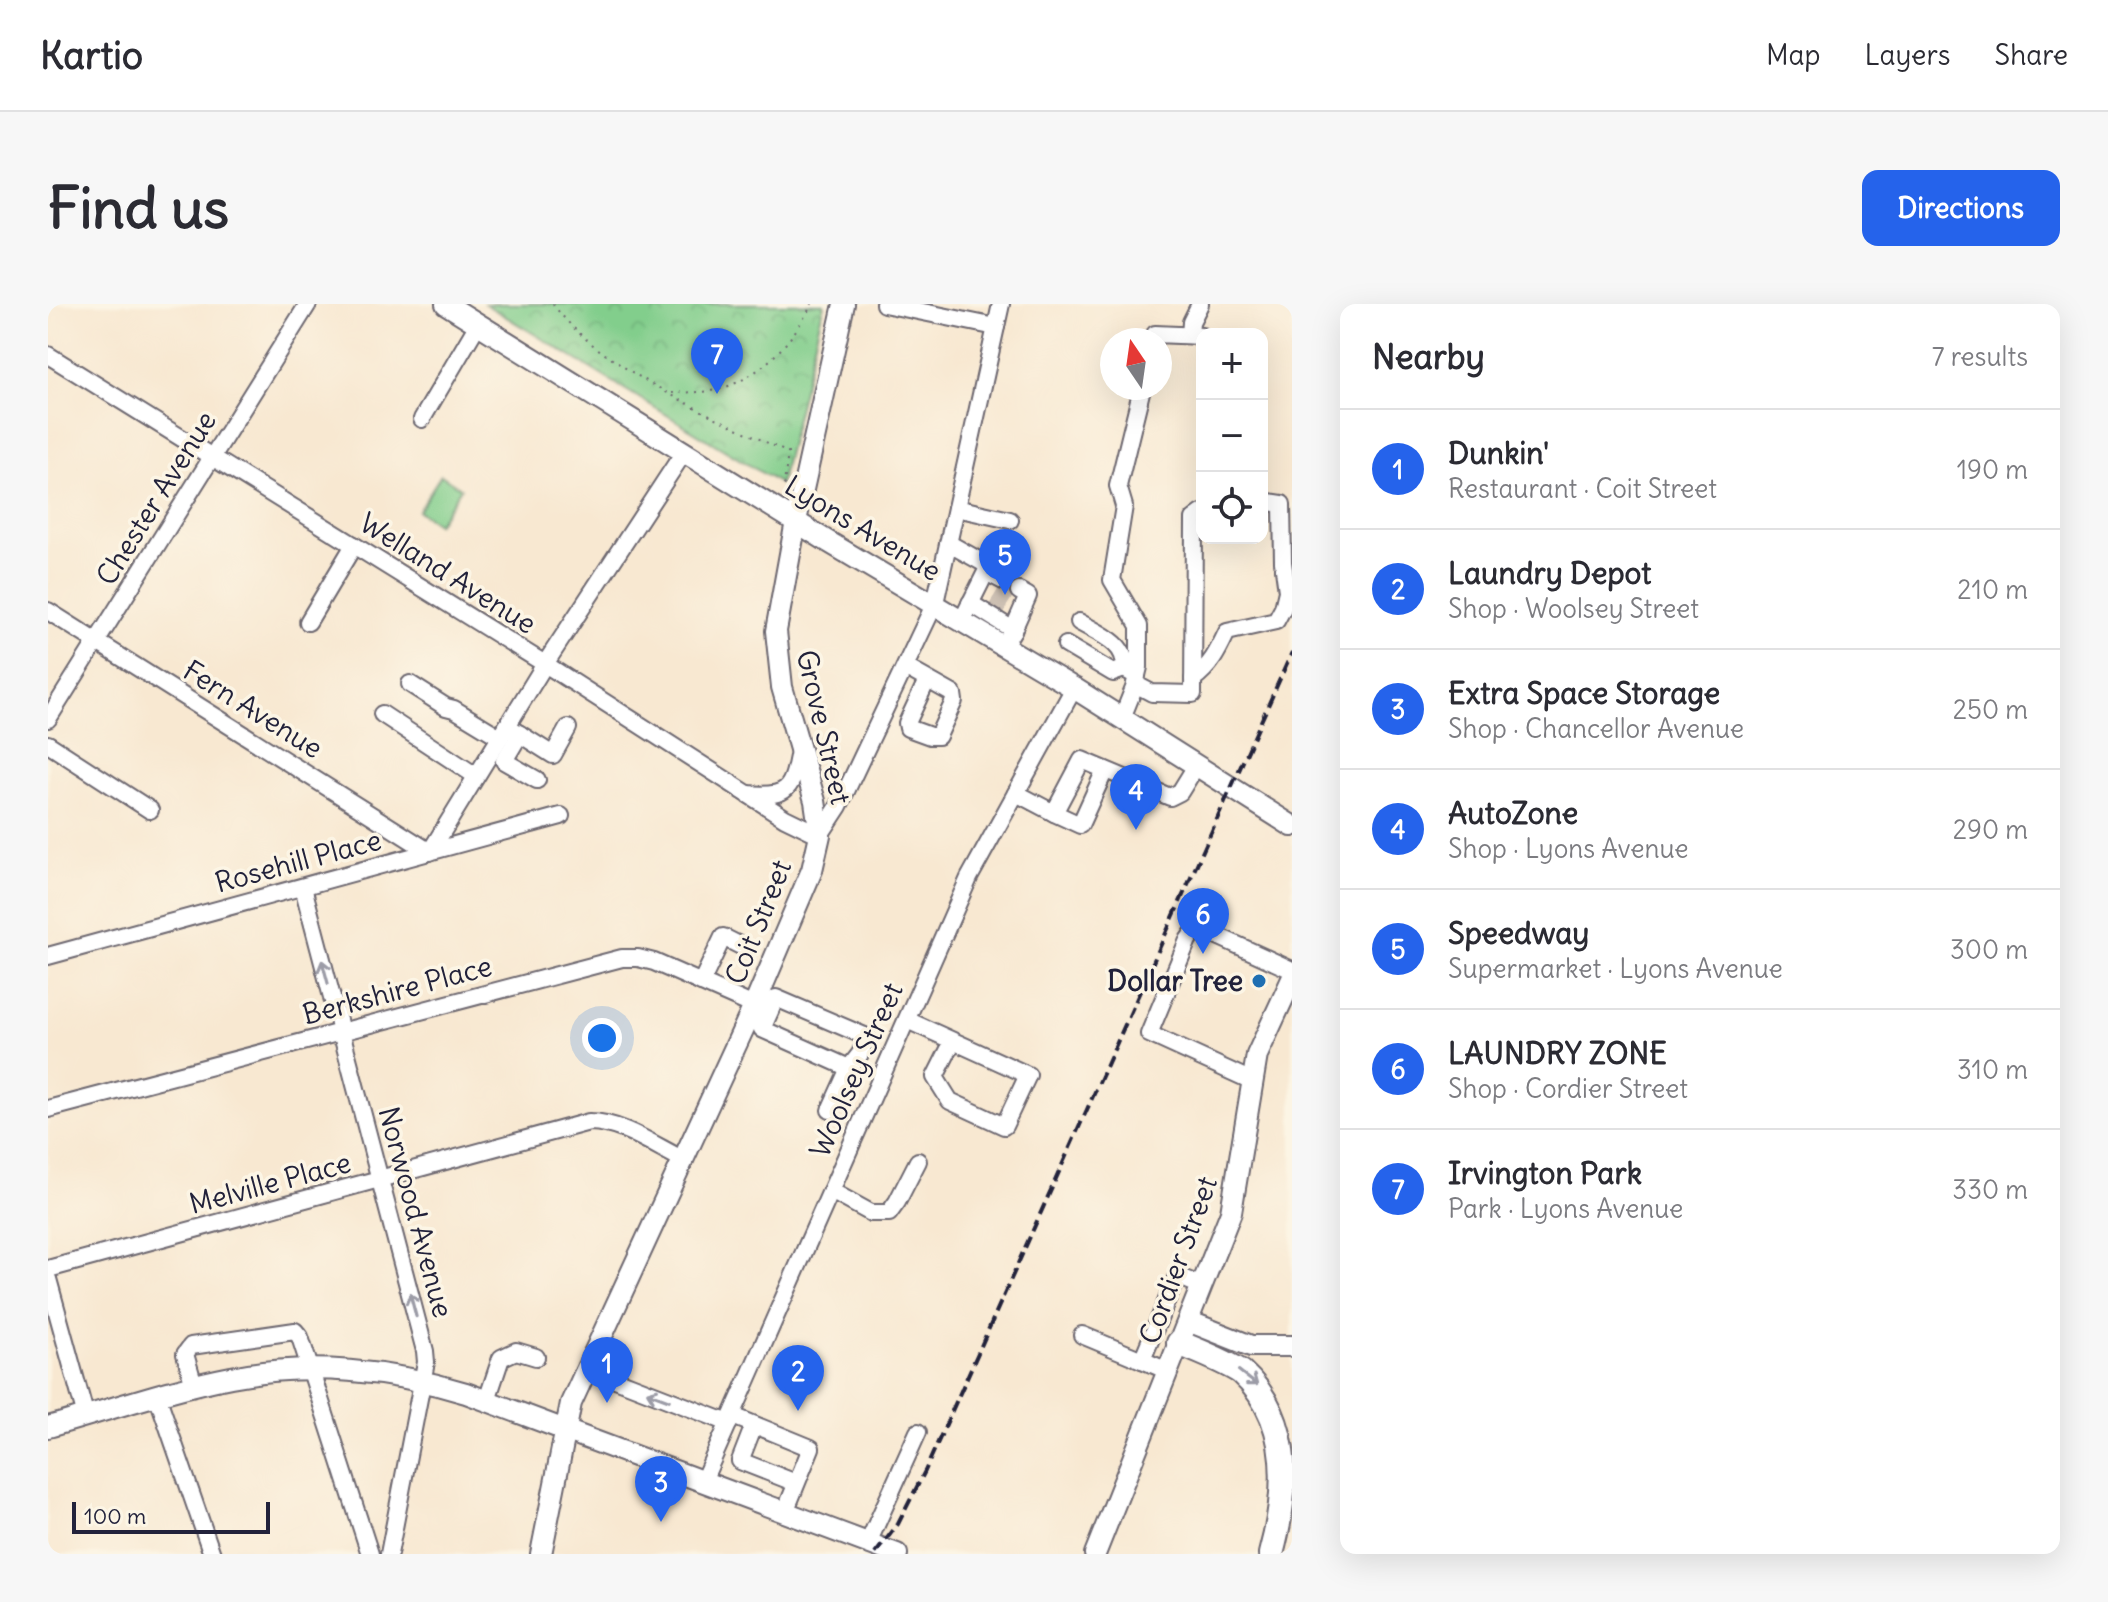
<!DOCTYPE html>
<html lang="en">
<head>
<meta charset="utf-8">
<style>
  body { margin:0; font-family:Delius,sans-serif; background:#f7f7f7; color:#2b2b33 }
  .controls { position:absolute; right:24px; top:24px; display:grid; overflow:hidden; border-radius:16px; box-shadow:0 8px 32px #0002 }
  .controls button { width:72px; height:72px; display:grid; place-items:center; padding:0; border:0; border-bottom:2px solid #e1e1e2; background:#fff; color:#2b2b33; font:40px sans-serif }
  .compass { position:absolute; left:1052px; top:24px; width:72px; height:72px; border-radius:50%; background:#fff; box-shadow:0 8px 32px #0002; rotate:347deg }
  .scale { position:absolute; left:24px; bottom:20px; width:198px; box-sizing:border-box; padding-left:8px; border:4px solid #22223b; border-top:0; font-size:22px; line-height:28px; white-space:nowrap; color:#22223b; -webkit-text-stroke:6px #fcf5e5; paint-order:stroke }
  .you { position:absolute; left:554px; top:734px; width:28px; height:28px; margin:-20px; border:6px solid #fff; border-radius:50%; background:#1a73e8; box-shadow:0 0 0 12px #1a73e833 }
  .badge { display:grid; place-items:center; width:52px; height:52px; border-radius:50%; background:#2563eb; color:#fff; font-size:26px; font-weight:700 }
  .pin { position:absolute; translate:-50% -66px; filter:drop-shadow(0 2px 4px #0008) }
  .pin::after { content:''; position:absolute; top:42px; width:28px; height:24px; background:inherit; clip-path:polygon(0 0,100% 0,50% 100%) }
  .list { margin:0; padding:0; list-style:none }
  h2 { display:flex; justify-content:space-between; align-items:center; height:104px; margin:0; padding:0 32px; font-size:34px }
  h2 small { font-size:26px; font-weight:400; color:#7c7c81 }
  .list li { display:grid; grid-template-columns:52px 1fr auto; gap:24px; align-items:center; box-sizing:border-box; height:120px; padding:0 32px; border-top:2px solid #e1e1e2 }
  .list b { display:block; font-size:30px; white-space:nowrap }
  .list p { margin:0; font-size:26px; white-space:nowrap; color:#7c7c81 }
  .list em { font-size:26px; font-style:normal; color:#7c7c81 }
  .icon { flex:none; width:44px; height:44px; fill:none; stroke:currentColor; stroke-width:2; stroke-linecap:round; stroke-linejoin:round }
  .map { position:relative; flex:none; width:1244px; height:1250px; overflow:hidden; border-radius:16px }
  header { display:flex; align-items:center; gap:48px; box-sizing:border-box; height:112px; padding:0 40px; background:#fff; border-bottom:2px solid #e1e1e2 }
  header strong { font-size:38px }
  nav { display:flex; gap:44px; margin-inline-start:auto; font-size:28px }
  .intro { display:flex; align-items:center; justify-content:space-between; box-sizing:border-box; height:192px; padding:0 48px }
  h1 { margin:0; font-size:56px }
  .button { padding:20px 36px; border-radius:16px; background:#2563eb; color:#fff; font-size:28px; font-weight:700 }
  main { display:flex; gap:48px; padding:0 48px }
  aside { flex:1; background:#fff; border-radius:16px; box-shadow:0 8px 32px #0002 }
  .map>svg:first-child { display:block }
  .grass { fill:#82ce8c; stroke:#527864; stroke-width:2 }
  .park { fill:url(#park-crowns); stroke:#527864; stroke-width:2 }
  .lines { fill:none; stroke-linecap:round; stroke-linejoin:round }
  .minor-tunnel { stroke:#cdc0b3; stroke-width:16; stroke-dasharray:16 8; stroke-linecap:butt }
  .minor-casing { stroke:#6d6770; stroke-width:20 }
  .major-casing { stroke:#6d6770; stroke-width:24 }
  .highway-casing { stroke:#6d6770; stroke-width:28 }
  .path { stroke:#6d6770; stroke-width:2; stroke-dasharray:2 6; stroke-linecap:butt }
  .minor { stroke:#fff; stroke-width:16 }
  .major { stroke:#fff; stroke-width:20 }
  .highway { stroke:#fff; stroke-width:24 }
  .rail { stroke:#22223b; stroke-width:4; stroke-dasharray:12 6; stroke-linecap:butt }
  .oneway { stroke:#9c9ca7 }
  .poi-dot { fill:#1f6fb2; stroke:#fcf5e5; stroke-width:3 }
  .labels { text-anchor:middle; stroke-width:7; stroke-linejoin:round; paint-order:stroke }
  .street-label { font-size:28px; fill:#22223b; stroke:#fcf5e5 }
  .poi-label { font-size:28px; font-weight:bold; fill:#22223b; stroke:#fcf5e5; text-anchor:end }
</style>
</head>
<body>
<header>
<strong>Kartio</strong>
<nav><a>Map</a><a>Layers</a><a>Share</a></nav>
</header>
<div class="intro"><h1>Find us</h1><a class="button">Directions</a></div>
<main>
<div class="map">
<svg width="1244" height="1250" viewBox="0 0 1244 1250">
  <defs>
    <pattern id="park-crowns" width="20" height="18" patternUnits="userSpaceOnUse" patternTransform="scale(2)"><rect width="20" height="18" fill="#82ce8c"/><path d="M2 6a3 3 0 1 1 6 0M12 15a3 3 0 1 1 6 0" fill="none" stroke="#70b17a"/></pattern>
  </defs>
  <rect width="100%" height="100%" fill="#fcf5e5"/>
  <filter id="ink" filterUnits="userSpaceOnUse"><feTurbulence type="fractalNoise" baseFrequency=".0125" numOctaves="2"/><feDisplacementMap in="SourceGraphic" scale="16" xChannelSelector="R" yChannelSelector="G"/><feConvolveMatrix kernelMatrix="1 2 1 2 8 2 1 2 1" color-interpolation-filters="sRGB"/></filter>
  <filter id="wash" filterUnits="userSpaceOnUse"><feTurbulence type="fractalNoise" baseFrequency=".006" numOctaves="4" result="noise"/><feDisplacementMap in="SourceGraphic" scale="32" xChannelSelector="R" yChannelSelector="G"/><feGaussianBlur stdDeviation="1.8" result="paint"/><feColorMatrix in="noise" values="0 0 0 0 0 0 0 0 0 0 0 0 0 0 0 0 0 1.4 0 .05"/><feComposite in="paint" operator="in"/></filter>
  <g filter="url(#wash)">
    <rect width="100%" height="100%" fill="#f8e8d1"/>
    <!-- grass -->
    <polygon class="grass" points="393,171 413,184 389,220 370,207"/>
    <!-- park -->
    <polygon class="park" points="437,0 776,0 732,180"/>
  </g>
  <g filter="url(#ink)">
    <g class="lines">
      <!-- minor-tunnel -->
      <g class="minor-tunnel">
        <polyline points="948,289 964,299"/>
        <polyline points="941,301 957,311"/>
      </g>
      <defs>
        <g id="minor">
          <polyline points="836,0 948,23"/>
          <polyline points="1142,31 1143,18 1152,0"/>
          <polyline points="1106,36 1107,30 1154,32"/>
          <polyline points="0,51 497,360 737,514 772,531 791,502 887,299 953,0"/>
          <polyline points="374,115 430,20"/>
          <polyline points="908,204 962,216"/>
          <polyline points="900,239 941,262 914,316"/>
          <polyline points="938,268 955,277"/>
          <polyline points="922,299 965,326 956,341"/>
          <polyline points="0,307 382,548 497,360 636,148"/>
          <polyline points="260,318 306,241"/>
          <path d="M1031,318C1050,329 1081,340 1076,365L1089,372"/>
          <polyline points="965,326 980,292 971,287"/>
          <polyline points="1018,341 1065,369 1076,365"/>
          <polyline points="857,363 905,390 906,397 890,432 882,432 860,424 859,419 879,376"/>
          <path d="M1145,375C1163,362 1170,347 1179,328L1228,317L1235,304L1239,287L1235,258L1234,200L1214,197"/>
          <polyline points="362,380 398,403 406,405 452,433"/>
          <polyline points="1087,380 1104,389 1145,390 1146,215 1154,209"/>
          <polyline points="334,410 428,472"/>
          <polyline points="1074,414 1086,384 1091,363 1091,322 1064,276 1076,202 1070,182 1094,84"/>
          <polyline points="0,415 260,0"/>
          <polyline points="459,422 505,451 520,424"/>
          <polyline points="472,430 456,457 489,476"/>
          <polyline points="0,440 102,506"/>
          <polyline points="968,489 1006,509 1034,456 1122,493 1132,488 1148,462"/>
          <path d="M700,490C742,494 744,484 751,447"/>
          <polyline points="1006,509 1032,521 1057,466"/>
          <polyline points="255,583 377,1047 378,1058 341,1250"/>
          <polyline points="0,652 513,512"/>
          <polyline points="653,679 675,633 697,644"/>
          <polygon points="728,694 819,733 812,750 801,764 714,725"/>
          <polyline points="859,716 980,771 956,822 902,797 887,773 905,737"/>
          <polyline points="1204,777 1101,730 1140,636 1147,626 1152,624 1244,666"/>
          <polyline points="0,805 574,654 590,654 606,658 706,702"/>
          <polyline points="782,806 801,764"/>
          <polyline points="783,887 823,909 841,909 849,898 870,857"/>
          <path d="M0,965L541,818C574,818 607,842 636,856"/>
          <polyline points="0,975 38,1113"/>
          <polyline points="1034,1031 1094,1056"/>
          <polyline points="539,1064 681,1119"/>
          <polyline points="1120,1067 1094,1056 1129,972 1154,982"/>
          <polyline points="146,1081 137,1050 143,1042 247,1027 252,1033 322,1250"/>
          <polyline points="109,1091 164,1250"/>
          <polyline points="439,1096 453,1054 468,1047 488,1053"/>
          <polyline points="685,1112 763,1144 737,1208"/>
          <polyline points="706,1121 692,1157 748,1179"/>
          <polyline points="655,1177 921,574 1026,384"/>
          <polyline points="820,1239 870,1128"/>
        </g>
        <g id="major">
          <polyline points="398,0 779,237 1026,384 1244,522"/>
          <polyline points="1140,1017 1203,1042 1244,1042"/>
          <path d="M0,1123C61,1106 121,1085 183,1073C261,1058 343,1066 418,1089L849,1250"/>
          <polyline points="493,1250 523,1099 706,702 764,566 772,531 767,497 734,383 728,327 748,217 796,0"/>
          <polyline points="1047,1250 1183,908 1209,751 1244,675"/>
        </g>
        <path id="highway" d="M1131,1039C1152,1048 1174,1056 1193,1068C1244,1114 1241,1184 1223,1250"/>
      </defs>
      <!-- minor casing -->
      <use href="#minor" class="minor-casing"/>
      <!-- major casing -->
      <use href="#major" class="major-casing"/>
      <!-- highway casing -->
      <use href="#highway" class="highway-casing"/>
      <!-- path -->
      <g class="path">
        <path d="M505,0C551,65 669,113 740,149L736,180L738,182"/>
        <path d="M624,89C638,88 654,89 668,86C712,75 744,38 764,0"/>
      </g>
      <!-- minor -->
      <use href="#minor" class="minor"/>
      <!-- major -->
      <use href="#major" class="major"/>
      <!-- highway -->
      <use href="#highway" class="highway"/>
      <!-- rail -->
      <polyline class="rail" points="827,1250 850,1220 877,1167 1244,348"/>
    </g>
    <!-- one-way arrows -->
    <defs><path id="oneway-shaft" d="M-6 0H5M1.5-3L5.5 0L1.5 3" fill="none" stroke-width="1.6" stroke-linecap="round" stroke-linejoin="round" transform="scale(2)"/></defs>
    <g class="oneway">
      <use href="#oneway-shaft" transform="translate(277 668) rotate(-105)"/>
      <use href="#oneway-shaft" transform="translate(365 1001) rotate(-105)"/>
      <use href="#oneway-shaft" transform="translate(1200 1074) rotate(38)"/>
      <use href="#oneway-shaft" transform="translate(610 1092) rotate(-159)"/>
    </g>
  </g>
  <!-- markers -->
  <circle class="poi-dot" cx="1211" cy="677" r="8"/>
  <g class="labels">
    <!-- street labels -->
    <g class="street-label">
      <text transform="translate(108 194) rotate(-58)" y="10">Chester Avenue</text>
      <text transform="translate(815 224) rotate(31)" y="10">Lyons Avenue</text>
      <text transform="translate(400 269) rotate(32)" y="10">Welland Avenue</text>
      <text transform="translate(205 405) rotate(32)" y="10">Fern Avenue</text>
      <text transform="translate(776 423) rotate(77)" y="10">Grove Street</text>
      <text transform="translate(250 557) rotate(-15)" y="10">Rosehill Place</text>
      <text transform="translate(710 618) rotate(-68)" y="10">Coit Street</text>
      <text transform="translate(349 686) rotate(-15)" y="10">Berkshire Place</text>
      <text transform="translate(808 766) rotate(-66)" y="10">Woolsey Street</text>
      <text transform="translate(222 879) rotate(-15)" y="10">Melville Place</text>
      <text transform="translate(368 908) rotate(75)" y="10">Norwood Avenue</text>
      <text transform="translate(1130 956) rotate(-70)" y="10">Cordier Street</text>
    </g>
    <!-- poi labels -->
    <g class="poi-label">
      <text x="1195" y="687">Dollar Tree</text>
    </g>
  </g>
</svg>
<div class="controls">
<button>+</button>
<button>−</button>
<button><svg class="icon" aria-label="locate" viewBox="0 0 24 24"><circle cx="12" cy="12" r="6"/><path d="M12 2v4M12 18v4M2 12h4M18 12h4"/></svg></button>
</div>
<svg class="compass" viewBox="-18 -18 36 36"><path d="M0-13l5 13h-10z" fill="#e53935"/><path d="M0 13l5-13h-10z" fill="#7c7c81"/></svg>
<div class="scale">100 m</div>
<div class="you"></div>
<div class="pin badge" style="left:559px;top:1099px">1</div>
<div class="pin badge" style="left:750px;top:1107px">2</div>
<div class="pin badge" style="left:613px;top:1218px">3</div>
<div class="pin badge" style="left:1088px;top:526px">4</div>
<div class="pin badge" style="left:957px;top:291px">5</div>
<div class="pin badge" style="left:1155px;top:650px">6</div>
<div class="pin badge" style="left:669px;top:90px">7</div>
</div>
<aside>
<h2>Nearby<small>7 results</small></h2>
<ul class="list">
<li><span class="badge">1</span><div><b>Dunkin'</b><p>Restaurant · Coit Street</p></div><em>190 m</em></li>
<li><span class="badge">2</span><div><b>Laundry Depot</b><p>Shop · Woolsey Street</p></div><em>210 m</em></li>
<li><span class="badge">3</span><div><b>Extra Space Storage</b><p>Shop · Chancellor Avenue</p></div><em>250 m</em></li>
<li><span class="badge">4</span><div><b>AutoZone</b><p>Shop · Lyons Avenue</p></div><em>290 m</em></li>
<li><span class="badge">5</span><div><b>Speedway</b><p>Supermarket · Lyons Avenue</p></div><em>300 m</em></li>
<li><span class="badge">6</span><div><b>LAUNDRY ZONE</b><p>Shop · Cordier Street</p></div><em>310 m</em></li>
<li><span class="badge">7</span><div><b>Irvington Park</b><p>Park · Lyons Avenue</p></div><em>330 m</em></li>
</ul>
</aside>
</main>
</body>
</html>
